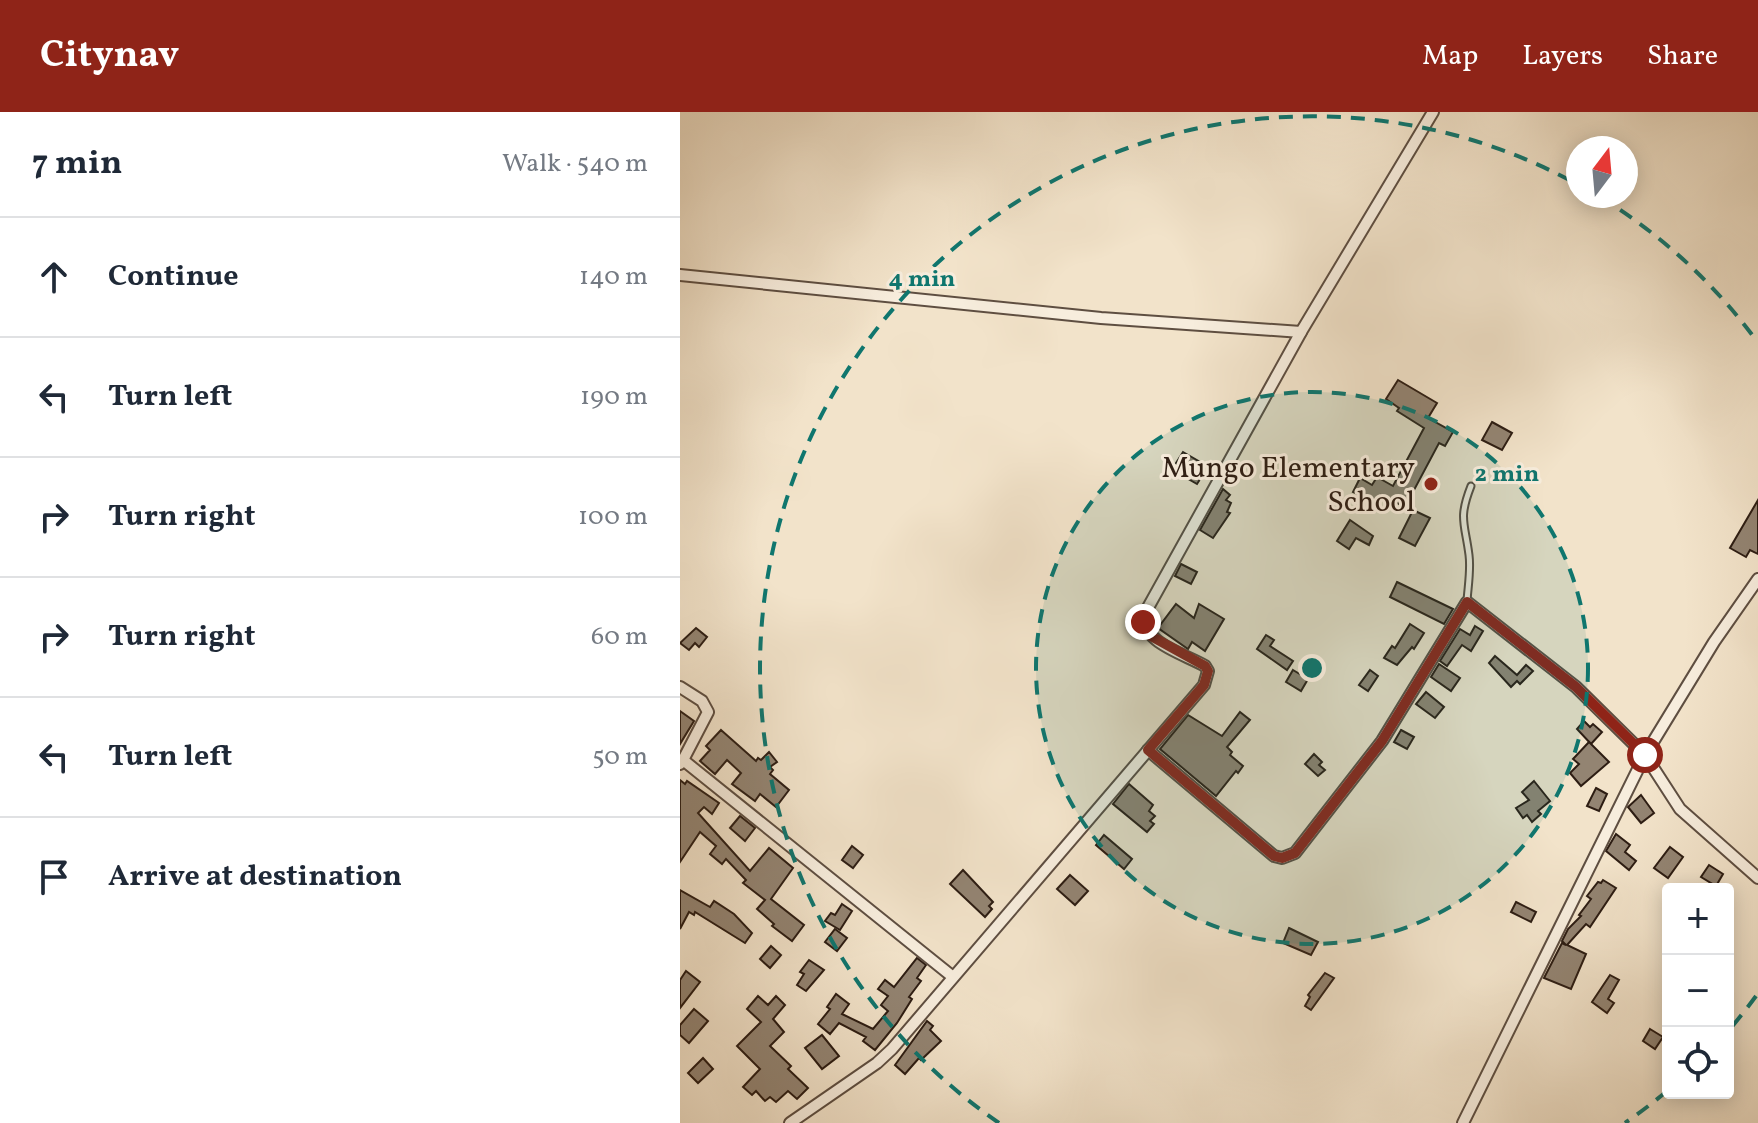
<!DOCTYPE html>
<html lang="en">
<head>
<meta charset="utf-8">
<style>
  body { margin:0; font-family:Vollkorn,serif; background:#f2f2f3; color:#1f2937 }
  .controls { position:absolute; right:24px; bottom:24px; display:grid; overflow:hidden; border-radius:8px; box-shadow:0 4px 20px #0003 }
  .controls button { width:72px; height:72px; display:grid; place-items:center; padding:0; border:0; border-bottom:2px solid #e0e1e3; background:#fff; color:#1f2937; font:40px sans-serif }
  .compass { position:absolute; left:886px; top:24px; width:72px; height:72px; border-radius:50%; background:#fff; box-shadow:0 4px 20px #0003; rotate:16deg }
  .stop { position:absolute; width:24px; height:24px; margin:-18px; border:6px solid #8f2418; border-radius:50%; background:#fff }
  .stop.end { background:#8f2418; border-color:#fff; box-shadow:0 2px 8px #0008 }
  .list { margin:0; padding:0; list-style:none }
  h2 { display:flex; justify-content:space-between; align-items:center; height:104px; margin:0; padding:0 32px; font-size:34px }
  h2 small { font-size:26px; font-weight:400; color:#747a83 }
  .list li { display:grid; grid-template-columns:52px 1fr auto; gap:24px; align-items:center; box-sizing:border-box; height:120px; padding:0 32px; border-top:2px solid #e0e1e3 }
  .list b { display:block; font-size:30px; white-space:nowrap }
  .list em { font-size:26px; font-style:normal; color:#747a83 }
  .icon { flex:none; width:44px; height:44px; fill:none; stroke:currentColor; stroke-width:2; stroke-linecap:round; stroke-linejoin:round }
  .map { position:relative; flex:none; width:1078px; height:1011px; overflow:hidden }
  header { display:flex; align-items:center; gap:48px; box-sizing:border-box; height:112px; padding:0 40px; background:#8f2418; color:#fff }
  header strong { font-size:38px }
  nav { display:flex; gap:44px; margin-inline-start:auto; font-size:28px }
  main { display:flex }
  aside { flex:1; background:#fff }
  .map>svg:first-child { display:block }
  .building { fill:#938472; stroke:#2d1d13; stroke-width:2 }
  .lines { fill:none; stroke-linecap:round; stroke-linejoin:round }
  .service-casing { stroke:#5e4e41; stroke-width:9 }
  .minor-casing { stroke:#5e4e41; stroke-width:14 }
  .service { stroke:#f7eddd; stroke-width:5 }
  .minor { stroke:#f7eddd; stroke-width:10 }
  .route { stroke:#8f2418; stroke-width:10 }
  .ring { fill:none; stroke:#0f766e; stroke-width:4; stroke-dasharray:14 10 }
  .poi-dot { fill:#8f2418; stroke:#f7eddd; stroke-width:3 }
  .labels { text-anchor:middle; stroke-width:6; stroke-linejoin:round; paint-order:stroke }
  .poi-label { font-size:30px; fill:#2d1d13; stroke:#f7eddd; text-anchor:end }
  .centre { fill:#0f766e; stroke:#f7eddd; stroke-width:4 }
  .ring-label { font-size:24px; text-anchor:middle; font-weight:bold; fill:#0f766e; stroke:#f7eddd; stroke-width:6; stroke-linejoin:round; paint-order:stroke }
</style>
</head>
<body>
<header>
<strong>Citynav</strong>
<nav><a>Map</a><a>Layers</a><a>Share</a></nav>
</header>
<main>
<aside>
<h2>7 min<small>Walk · 540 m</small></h2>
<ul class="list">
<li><svg class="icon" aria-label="ahead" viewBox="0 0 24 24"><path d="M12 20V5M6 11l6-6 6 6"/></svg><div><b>Continue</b></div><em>140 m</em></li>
<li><svg class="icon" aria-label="left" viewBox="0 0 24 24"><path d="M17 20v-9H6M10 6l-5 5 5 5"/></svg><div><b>Turn left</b></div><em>190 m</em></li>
<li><svg class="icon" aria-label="right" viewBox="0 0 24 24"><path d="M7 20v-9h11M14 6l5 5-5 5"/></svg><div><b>Turn right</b></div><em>100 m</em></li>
<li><svg class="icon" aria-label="right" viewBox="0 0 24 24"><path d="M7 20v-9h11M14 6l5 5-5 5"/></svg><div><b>Turn right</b></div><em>60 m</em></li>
<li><svg class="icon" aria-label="left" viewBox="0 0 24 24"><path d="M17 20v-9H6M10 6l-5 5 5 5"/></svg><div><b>Turn left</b></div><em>50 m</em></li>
<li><svg class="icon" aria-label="arrive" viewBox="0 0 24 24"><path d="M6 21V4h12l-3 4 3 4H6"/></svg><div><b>Arrive at destination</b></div></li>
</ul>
</aside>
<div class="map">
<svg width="1078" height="1011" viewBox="0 0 1078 1011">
  <rect width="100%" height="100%" fill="#f2e3ca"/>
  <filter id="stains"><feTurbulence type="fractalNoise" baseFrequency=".0025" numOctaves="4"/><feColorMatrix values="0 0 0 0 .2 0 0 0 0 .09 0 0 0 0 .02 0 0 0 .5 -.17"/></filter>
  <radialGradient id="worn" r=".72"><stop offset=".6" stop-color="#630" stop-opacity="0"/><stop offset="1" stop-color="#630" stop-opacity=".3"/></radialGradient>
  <!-- building -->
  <g class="building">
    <polygon points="718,268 757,291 748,306 773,320 765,334 759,331 725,395 701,383 697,390 683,382 682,384 673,380 680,366 692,373 697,365 713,374 744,316 717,299 719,296 706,287"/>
    <polygon points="812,310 832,321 822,338 802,328"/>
    <polygon points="503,340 522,351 516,360 522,364 517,372 505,365 507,361 496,351"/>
    <polygon points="543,377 550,383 546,388 551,391 547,400 550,401 533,426 520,418"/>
    <polygon points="1078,388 1078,442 1070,438 1066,445 1050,436"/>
    <polygon points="733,398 750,406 735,434 719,426"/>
    <polygon points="670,408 693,424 689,433 676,426 669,437 657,429"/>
    <polygon points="501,452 517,460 511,472 495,464"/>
    <polygon points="717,470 773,497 764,512 710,485"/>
    <polygon points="496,492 514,506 519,492 544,507 525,539 512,530 508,537 478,516"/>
    <polygon points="730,512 744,521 734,537 732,535 717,553 704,546 712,534 715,536"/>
    <polygon points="795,514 803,519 791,539 782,533 767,554 760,549 780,517 790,523"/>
    <polygon points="16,516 27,525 19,535 15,531 9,538 0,531"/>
    <polygon points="586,523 594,528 590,534 613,549 607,558 577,537"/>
    <polygon points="815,544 837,563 846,553 853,559 840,572 837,569 831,575 809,551"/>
    <polygon points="759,552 780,566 771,579 751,565"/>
    <polygon points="613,558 628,567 621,579 606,570"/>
    <polygon points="690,558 698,564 688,579 679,573"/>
    <polygon points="746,580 764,595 755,606 736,592"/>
    <polygon points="0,599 14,609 0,632"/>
    <polygon points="560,600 570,608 547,635 552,640 550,643 563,654 558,661 556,659 536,684 480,637 508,603 542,624"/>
    <polygon points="904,609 910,615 913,612 922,620 911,632 897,617"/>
    <polygon points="41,618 76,649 78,646 81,648 89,640 97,650 90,655 93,658 90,662 109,678 96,695 80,682 75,689 52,672 61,661 47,648 35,662 20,649 30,638 26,634"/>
    <polygon points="721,618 734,625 727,637 714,630"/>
    <polygon points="909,630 929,650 901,674 890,661 899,652 893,647"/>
    <polygon points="634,642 642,650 639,653 645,658 638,664 625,652"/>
    <polygon points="0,668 5,672 7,669 39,691 32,702 24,695 18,701 70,759 89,736 113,756 91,787 124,813 112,829 92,814 94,812 77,797 85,788 63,771 66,768 46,747 42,752 30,742 36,734 20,720 0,750"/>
    <polygon points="854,669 870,689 858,699 861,702 852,710 847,703 843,706 836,696 849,688 842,680"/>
    <polygon points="449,672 473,693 469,699 475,704 470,709 474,712 467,720 433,692"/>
    <polygon points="916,676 927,682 919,699 907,694"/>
    <polygon points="961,683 974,701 961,711 948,695"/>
    <polygon points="60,704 75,716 65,729 50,716"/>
    <polygon points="936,722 950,733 945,740 956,749 949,758 926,739"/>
    <polygon points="424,723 452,747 444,757 416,733"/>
    <polygon points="172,734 183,743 173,756 162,748"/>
    <polygon points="990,735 1003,745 988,766 974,756"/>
    <polygon points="1029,753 1043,762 1036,774 1021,765"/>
    <polygon points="283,758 313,790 309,794 312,797 305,805 270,772"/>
    <polygon points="390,763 408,779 395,793 377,777"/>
    <polygon points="923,768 936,776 910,815 906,812 887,833 906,842 891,877 864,866 882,831 886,833 882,829 888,817 901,804 899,803 911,787 907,784 918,770 921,771"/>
    <polygon points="0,778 30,795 34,789 54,802 72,821 65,831 15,800 14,803 9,800 0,817"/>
    <polygon points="836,790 856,800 851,810 831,800"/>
    <polygon points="162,792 172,799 160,818 145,809 151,801 155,803"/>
    <polygon points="609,816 638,830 631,843 603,831"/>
    <polygon points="155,817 167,826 157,839 145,830"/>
    <polygon points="91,834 101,843 90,856 80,847"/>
    <polygon points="237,846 246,853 237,866 241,869 229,885 232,887 217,911 195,938 183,929 186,925 159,911 150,922 138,912 150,897 147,895 156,882 169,892 162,902 193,917 208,899 201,893 208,884 198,877 205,868 214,875"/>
    <polygon points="129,848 144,858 126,879 117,873 124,862 120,860"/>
    <polygon points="6,859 20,870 0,896 0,868"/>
    <polygon points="645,861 654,866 631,898 625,894 630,885 628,883"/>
    <polygon points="930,863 939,868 928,887 934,891 927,901 912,890"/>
    <polygon points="78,884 88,893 96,884 105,893 93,907 104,920 90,934 111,954 108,957 128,976 117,987 108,979 96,990 90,985 85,989 76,979 72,983 63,975 80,957 57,934 81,910 67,897"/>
    <polygon points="14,897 28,909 9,931 0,923 0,913"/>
    <polygon points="247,909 253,914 250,918 261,929 241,948 239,946 225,962 215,953"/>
    <polygon points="970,917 983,925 975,937 963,929"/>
    <polygon points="142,923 159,944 142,957 125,936"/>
    <polygon points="23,946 33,957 18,971 8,961"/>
  </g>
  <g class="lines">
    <defs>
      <path id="service" d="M787,489C788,474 791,458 789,443C785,411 778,407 791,374"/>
      <g id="minor">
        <polyline points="0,163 421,206 621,220"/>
        <polyline points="0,575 22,589 28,600 3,648"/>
        <polyline points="468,638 594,744 602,746 615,741 702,629 787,490 896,575 965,643 1000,697 1078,766"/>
        <polyline points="0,652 3,648 273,865"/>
        <path d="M110,1011L197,951L212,937L524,573L528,559L525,554C505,542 458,530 465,501L621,220L753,0"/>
        <polyline points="783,1011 965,643 1034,530 1078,467"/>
      </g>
    </defs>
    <!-- service casing -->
    <use href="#service" class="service-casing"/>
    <!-- minor casing -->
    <use href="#minor" class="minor-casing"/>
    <!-- service -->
    <use href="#service" class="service"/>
    <!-- minor -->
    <use href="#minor" class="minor"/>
  </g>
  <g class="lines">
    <!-- route -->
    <polyline class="route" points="463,510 469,523 525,554 528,559 524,573 468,638 594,744 602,746 615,741 702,629 787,490 896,575 965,643"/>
  </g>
  <!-- distance rings -->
  <circle cx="632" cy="556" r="276" fill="#0f766e" fill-opacity=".12"/>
  <g class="ring">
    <circle cx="632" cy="556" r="276"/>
    <path d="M1076 884A552 552 0 0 1 1049 918M987 979A552 552 0 0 1 945 1011M319 1011A552 552 0 0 1 895 71M920 85A552 552 0 0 1 1076 228"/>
  </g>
  <!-- markers -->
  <circle class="poi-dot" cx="751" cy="372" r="8"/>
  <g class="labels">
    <!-- poi labels -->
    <g class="poi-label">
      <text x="735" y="365">Mungo Elementary<tspan x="735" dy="34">School</tspan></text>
    </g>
  </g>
  <circle cx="632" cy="556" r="12" class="centre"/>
  <g class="ring-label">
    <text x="242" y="174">4 min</text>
    <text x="827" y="369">2 min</text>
  </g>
  <rect width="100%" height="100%" filter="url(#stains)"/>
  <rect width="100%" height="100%" fill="url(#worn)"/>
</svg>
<div class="controls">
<button>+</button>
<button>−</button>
<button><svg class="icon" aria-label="locate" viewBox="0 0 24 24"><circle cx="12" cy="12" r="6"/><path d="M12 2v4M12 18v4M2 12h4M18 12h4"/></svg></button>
</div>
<svg class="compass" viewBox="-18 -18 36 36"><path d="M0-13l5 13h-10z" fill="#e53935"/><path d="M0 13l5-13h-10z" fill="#747a83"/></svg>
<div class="stop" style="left:965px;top:643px"></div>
<div class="stop end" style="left:463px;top:510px"></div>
</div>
</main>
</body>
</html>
